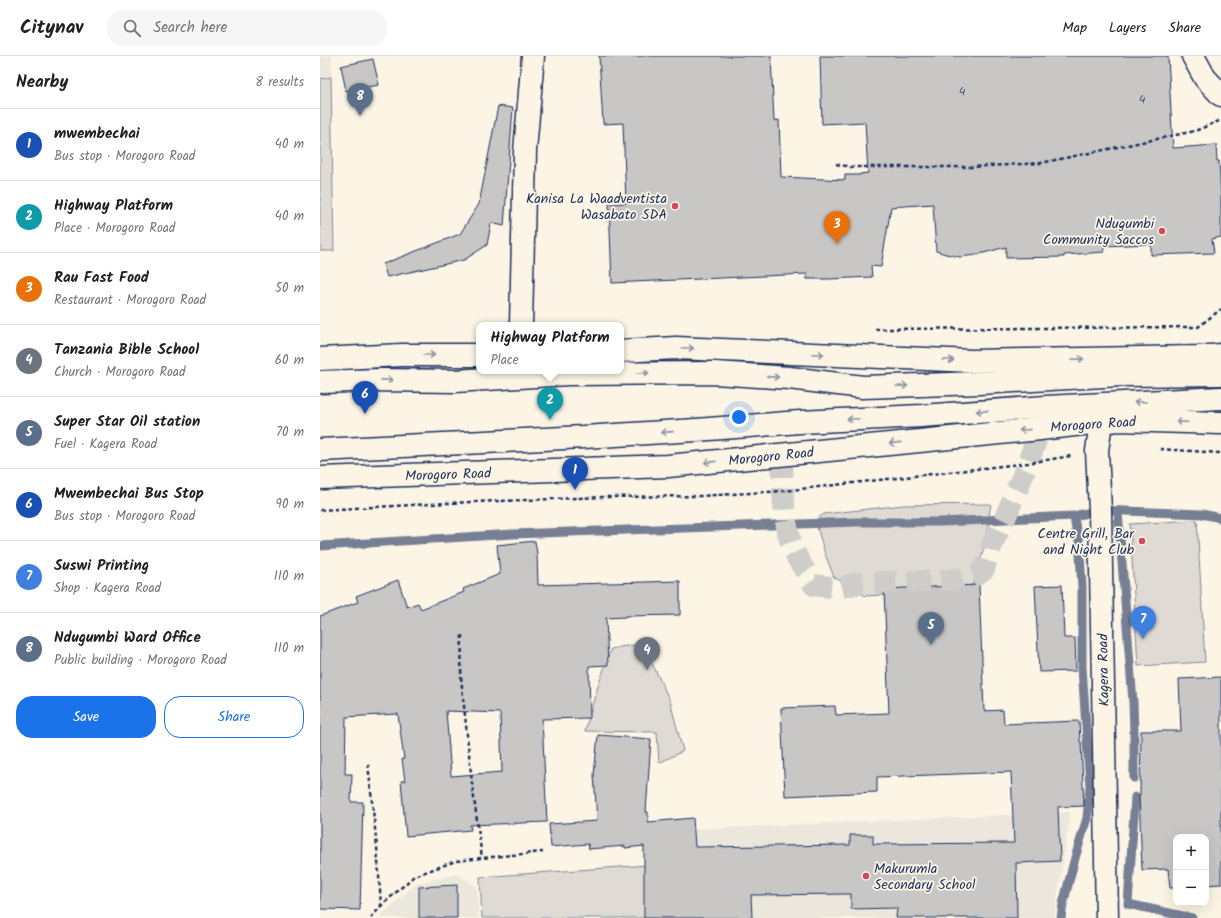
<!DOCTYPE html>
<html lang="en">
<head>
<meta charset="utf-8">
<style>
  body { margin:0; font-family:Kalam,sans-serif; background:#f6f6f6; color:#202124 }
  .controls { position:absolute; right:12px; bottom:12px; display:grid; overflow:hidden; border-radius:8px; box-shadow:0 4px 16px #0002 }
  .controls button { width:36px; height:36px; display:grid; place-items:center; padding:0; border:0; border-bottom:1px solid #e0e0e0; background:#fff; color:#202124; font:20px sans-serif }
  .you { position:absolute; left:419px; top:361px; width:14px; height:14px; margin:-10px; border:3px solid #fff; border-radius:50%; background:#1a73e8; box-shadow:0 0 0 6px #1a73e833 }
  .badge { display:grid; place-items:center; width:26px; height:26px; border-radius:50%; background:#1a73e8; color:#fff; font-size:13px; font-weight:700 }
  .pin { position:absolute; translate:-50% -33px; filter:drop-shadow(0 1px 2px #0008) }
  .pin::after { content:''; position:absolute; top:21px; width:14px; height:12px; background:inherit; clip-path:polygon(0 0,100% 0,50% 100%) }
  .popup { position:absolute; left:156px; top:266px; width:148px; height:52px; box-sizing:border-box; display:grid; place-content:center; border-radius:8px; background:#fff; filter:drop-shadow(0 1px 3px #0005); font-size:13px; white-space:nowrap; color:#757577 }
  .popup b { font-size:15px; color:#202124 }
  .popup::after { content:''; position:absolute; left:50%; top:100%; margin-left:-8px; border:8px solid transparent; border-top-color:#fff }
  .list { margin:0; padding:0; list-style:none }
  h2 { display:flex; justify-content:space-between; align-items:center; height:52px; margin:0; padding:0 16px; font-size:17px }
  h2 small { font-size:13px; font-weight:400; color:#757577 }
  .list li { display:grid; grid-template-columns:26px 1fr auto; gap:12px; align-items:center; box-sizing:border-box; height:72px; padding:0 16px; border-top:1px solid #e0e0e0 }
  .list b { display:block; font-size:15px; white-space:nowrap }
  .list p { margin:0; font-size:13px; white-space:nowrap; color:#757577 }
  .list em { font-size:13px; font-style:normal; color:#757577 }
  .actions { display:flex; gap:8px; padding:12px 16px }
  .actions a { flex:1; padding:9px 0; border:1px solid #1a73e8; border-radius:16px; text-align:center; font-size:14px; color:#1a73e8 }
  .actions .main { background:#1a73e8; color:#fff }
  .icon { flex:none; width:22px; height:22px; fill:none; stroke:currentColor; stroke-width:2; stroke-linecap:round; stroke-linejoin:round }
  .map { position:relative; flex:none; width:901px; height:862px; overflow:hidden }
  header { display:flex; align-items:center; gap:24px; box-sizing:border-box; height:56px; padding:0 20px; background:#fff; border-bottom:1px solid #e0e0e0 }
  header strong { font-size:19px }
  nav { display:flex; gap:22px; margin-inline-start:auto; font-size:14px }
  .search { width:280px; height:36px; background:#f6f6f6; display:flex; align-items:center; gap:10px; box-sizing:border-box; padding:0 14px; border-radius:16px; color:#757577; font-size:15px }
  main { display:flex }
  aside { flex:1; background:#fff }
  .map>svg:first-child { display:block }
  .built { fill:#ece7dc }
  .green { fill:#dfdbd4; stroke:#7d8599 }
  .lines { fill:none; stroke-linecap:round; stroke-linejoin:round }
  .stream { stroke:#767f94; stroke-width:9 }
  .building { fill:#c8c7c6; stroke:#1b2f5e; fill-rule:evenodd }
  .minor-tunnel { stroke:#cfcdca; stroke-width:22; stroke-dasharray:22 11; stroke-linecap:butt }
  .minor-casing { stroke:#1b2f5e; stroke-width:25 }
  .highway-casing { stroke:#1b2f5e; stroke-width:25 }
  .path { stroke:#1b2f5e; stroke-width:2.5; stroke-dasharray:4 3; stroke-linecap:butt }
  .minor { stroke:#fcf5e5; stroke-width:22 }
  .highway { stroke:#fcf5e5; stroke-width:22 }
  .oneway { stroke:#8c92a2 }
  .poi-dot { fill:#d1495b; stroke:#fcf5e5; stroke-width:1.5 }
  .labels { text-anchor:middle; stroke-width:3.5; stroke-linejoin:round; paint-order:stroke }
  .number-label { font-size:12px; fill:#465578 }
  .poi-label { font-size:14px; fill:#1b2f5e; stroke:#fcf5e5; text-anchor:end }
  .street-label { font-size:14px; fill:#1b2f5e; stroke:#fcf5e5 }
</style>
</head>
<body>
<header>
<strong>Citynav</strong>
<div class="search"><svg class="icon" aria-label="search" viewBox="0 0 24 24"><circle cx="10" cy="10" r="6"/><path d="M15 15l6 6"/></svg>Search here</div>
<nav><a>Map</a><a>Layers</a><a>Share</a></nav>
</header>
<main>
<aside>
<h2>Nearby<small>8 results</small></h2>
<ul class="list">
<li><span class="badge" style="background:#1a4fb4">1</span><div><b>mwembechai</b><p>Bus stop · Morogoro Road</p></div><em>40 m</em></li>
<li><span class="badge" style="background:#0f9aa8">2</span><div><b>Highway Platform</b><p>Place · Morogoro Road</p></div><em>40 m</em></li>
<li><span class="badge" style="background:#e8710a">3</span><div><b>Rau Fast Food</b><p>Restaurant · Morogoro Road</p></div><em>50 m</em></li>
<li><span class="badge" style="background:#6b7280">4</span><div><b>Tanzania Bible School</b><p>Church · Morogoro Road</p></div><em>60 m</em></li>
<li><span class="badge" style="background:#5c6f8a">5</span><div><b>Super Star Oil station</b><p>Fuel · Kagera Road</p></div><em>70 m</em></li>
<li><span class="badge" style="background:#1a4fb4">6</span><div><b>Mwembechai Bus Stop</b><p>Bus stop · Morogoro Road</p></div><em>90 m</em></li>
<li><span class="badge" style="background:#3f7fe0">7</span><div><b>Suswi Printing</b><p>Shop · Kagera Road</p></div><em>110 m</em></li>
<li><span class="badge" style="background:#5c6f8a">8</span><div><b>Ndugumbi Ward Office</b><p>Public building · Morogoro Road</p></div><em>110 m</em></li>
</ul>
<div class="actions"><a class="main">Save</a><a>Share</a></div>
</aside>
<div class="map">
<svg width="901" height="862" viewBox="0 0 901 862">
  <rect width="100%" height="100%" fill="#fcf5e5"/>
  <filter id="ink" filterUnits="userSpaceOnUse"><feTurbulence type="fractalNoise" baseFrequency=".025" numOctaves="2"/><feDisplacementMap in="SourceGraphic" scale="8" xChannelSelector="R" yChannelSelector="G"/><feConvolveMatrix kernelMatrix="1 2 1 2 8 2 1 2 1" color-interpolation-filters="sRGB"/></filter>
  <g filter="url(#ink)">
    <!-- built -->
    <g class="built">
      <polygon points="0,0 12,0 11,21 0,23"/>
      <polygon points="751,756 734,862 332,862 331,775"/>
      <polygon points="138,818 157,831 159,862 58,862 97,827"/>
    </g>
    <!-- green -->
    <g class="green">
      <polygon points="11,21 14,195 0,195 0,23"/>
      <polygon points="671,448 664,492 653,529 593,537 545,540 514,521 505,498 495,464 504,458 584,449"/>
      <polygon points="877,464 885,606 818,610 810,468"/>
      <polygon points="323,588 350,645 363,695 339,707 337,676 265,675 276,636 291,593 306,590"/>
      <polygon points="328,809 357,862 162,862 160,821"/>
    </g>
    <g class="lines">
      <!-- stream -->
      <g class="stream">
        <polyline points="798,456 813,646 814,676 814,722"/>
        <polyline points="0,490 193,478 536,466 620,466 754,460 780,454 882,458 901,462"/>
        <polyline points="815,741 808,848 872,862"/>
        <polyline points="741,862 743,848 755,802 767,762 770,730 762,611 762,531 759,483 756,474 754,460"/>
      </g>
    </g>
    <!-- building -->
    <g class="building">
      <polygon points="279,0 451,0 454,65 459,64 461,121 525,124 525,119 540,119 540,118 548,117 545,66 502,68 500,0 848,0 853,92 896,89 897,105 899,105 901,143 901,181 892,183 894,197 831,199 831,188 784,190 784,196 744,199 744,201 686,202 686,191 656,199 640,201 626,198 616,195 613,148 571,151 561,211 551,210 552,221 509,223 487,223 487,218 292,227 289,148 306,147 303,67 283,68"/>
      <polygon points="53,3 59,29 26,35 21,10"/>
      <polygon points="178,50 193,52 184,170 171,167 167,189 144,204 67,221 63,208 140,178 159,148"/>
      <path d="M215,485L217,498L218,529L360,525V559L305,560V561L286,562L288,609L269,610L270,662L222,663L227,766L150,769L151,774L86,780L81,725H85L82,703H84L78,658L26,661L25,718H32L31,746H43L40,854L0,853V560L38,546L36,540L78,524L87,551L98,547L101,553L144,536L143,533L180,518L177,489ZM126,655L180,657L182,716L131,720Z"/>
      <polygon points="659,529 664,655 683,654 684,668 759,665 760,686 761,686 764,750 738,751 740,805 696,807 697,862 576,862 577,852 531,853 531,838 431,839 432,862 324,862 324,790 305,792 305,790 269,793 268,788 231,791 229,768 277,765 274,719 278,679 331,683 326,756 328,756 328,766 373,762 375,791 530,789 530,779 553,779 553,788 694,787 691,716 557,721 557,736 465,740 461,652 515,650 516,659 569,657 564,533"/>
      <polygon points="742,529 744,582 755,582 756,615 719,616 715,530"/>
      <polygon points="901,621 901,828 886,829 886,781 856,781 856,832 850,832 848,813 822,814 819,739 820,739 821,675 861,675 859,623"/>
      <polygon points="137,829 137,862 99,862 99,831"/>
    </g>
    <g class="lines">
      <!-- minor-tunnel -->
      <path class="minor-tunnel" d="M462,399C463,429 462,470 475,497C480,508 488,519 494,529L518,532L539,527L631,524L656,519L664,513L673,486L685,462L708,407L720,373"/>
      <defs>
        <g id="minor">
          <polyline points="873,0 885,22 901,39"/>
          <polyline points="201,269 205,95 213,0"/>
          <polyline points="0,326 60,324 135,325 248,318 395,317 469,322 543,331 659,327 801,319 901,318"/>
          <polyline points="781,365 777,395 780,454 787,862"/>
          <polyline points="0,394 264,381 376,374 480,366 601,360 726,351 901,342"/>
        </g>
        <g id="highway">
          <polyline points="301,295 356,292 652,305 878,301 901,299"/>
          <polyline points="0,303 82,299 159,299"/>
          <polyline points="0,422 348,410 720,373 798,364 901,367"/>
        </g>
      </defs>
      <!-- minor casing -->
      <use href="#minor" class="minor-casing"/>
      <!-- highway casing -->
      <use href="#highway" class="highway-casing"/>
      <!-- path -->
      <g class="path">
        <polyline points="516,108 531,111 651,111 721,107 875,75 899,65"/>
        <polyline points="555,273 878,271 901,253"/>
        <polyline points="840,393 901,397"/>
        <polyline points="0,454 128,447 284,441 380,440 463,435 708,407 751,400"/>
        <polyline points="142,579 141,621 152,727 162,802"/>
        <polyline points="48,708 57,791 61,849"/>
        <polyline points="51,862 61,850 94,820 136,805 162,802 223,796"/>
      </g>
      <!-- minor -->
      <use href="#minor" class="minor"/>
      <!-- highway -->
      <use href="#highway" class="highway"/>
    </g>
    <!-- one-way arrows -->
    <defs><path id="oneway-shaft" d="M-6 0H5M1.5-3L5.5 0L1.5 3" fill="none" stroke-width="1.6" stroke-linecap="round" stroke-linejoin="round"/></defs>
    <g class="oneway">
      <use href="#oneway-shaft" transform="translate(368 292) rotate(3)"/>
      <use href="#oneway-shaft" transform="translate(498 298) rotate(3)"/>
      <use href="#oneway-shaft" transform="translate(109 299)"/>
      <use href="#oneway-shaft" transform="translate(758 303) rotate(-1)"/>
      <use href="#oneway-shaft" transform="translate(628 304) rotate(3)"/>
      <use href="#oneway-shaft" transform="translate(323 317)"/>
      <use href="#oneway-shaft" transform="translate(453 321) rotate(4)"/>
      <use href="#oneway-shaft" transform="translate(67 324) rotate(1)"/>
      <use href="#oneway-shaft" transform="translate(582 330) rotate(-2)"/>
      <use href="#oneway-shaft" transform="translate(820 346) rotate(177)"/>
      <use href="#oneway-shaft" transform="translate(662 355) rotate(176)"/>
      <use href="#oneway-shaft" transform="translate(533 363) rotate(177)"/>
      <use href="#oneway-shaft" transform="translate(862 366) rotate(-178)"/>
      <use href="#oneway-shaft" transform="translate(705 374) rotate(174)"/>
      <use href="#oneway-shaft" transform="translate(347 376) rotate(176)"/>
      <use href="#oneway-shaft" transform="translate(575 387) rotate(174)"/>
      <use href="#oneway-shaft" transform="translate(390 406) rotate(174)"/>
    </g>
  </g>
  <!-- markers -->
  <g class="poi-dot">
    <circle cx="355" cy="150" r="4"/>
    <circle cx="842" cy="175" r="4"/>
    <circle cx="822" cy="485" r="4"/>
    <circle cx="546" cy="820" r="4"/>
  </g>
  <g class="labels">
    <!-- number labels -->
    <g class="number-label">
      <text x="642" y="39">4</text>
      <text x="822" y="47">4</text>
    </g>
    <!-- poi labels -->
    <g class="poi-label">
      <text x="347" y="147">Kanisa La Waadventista<tspan x="347" dy="16">Wasabato SDA</tspan></text>
      <text x="834" y="172">Ndugumbi<tspan x="834" dy="16">Community Saccos</tspan></text>
      <text x="814" y="482">Centre Grill, Bar<tspan x="814" dy="16">and Night Club</tspan></text>
      <text x="554" y="817" text-anchor="start">Makurumla<tspan x="554" dy="16">Secondary School</tspan></text>
    </g>
    <!-- street labels -->
    <g class="street-label">
      <text transform="translate(773 368) rotate(-4)" y="5">Morogoro Road</text>
      <text transform="translate(451 400) rotate(-6)" y="5">Morogoro Road</text>
      <text transform="translate(128 418) rotate(-2)" y="5">Morogoro Road</text>
      <text transform="translate(783 614) rotate(-91)" y="5">Kagera Road</text>
    </g>
  </g>
</svg>
<div class="controls">
<button>+</button>
<button>−</button>
</div>
<div class="you"></div>
<div class="pin badge" style="left:255px;top:434px;background:#1a4fb4">1</div>
<div class="pin badge" style="left:230px;top:364px;background:#0f9aa8">2</div>
<div class="popup"><b>Highway Platform</b>Place</div>
<div class="pin badge" style="left:517px;top:188px;background:#e8710a">3</div>
<div class="pin badge" style="left:327px;top:614px;background:#6b7280">4</div>
<div class="pin badge" style="left:611px;top:589px;background:#5c6f8a">5</div>
<div class="pin badge" style="left:45px;top:358px;background:#1a4fb4">6</div>
<div class="pin badge" style="left:823px;top:583px;background:#3f7fe0">7</div>
<div class="pin badge" style="left:40px;top:60px;background:#5c6f8a">8</div>
</div>
</main>
</body>
</html>
